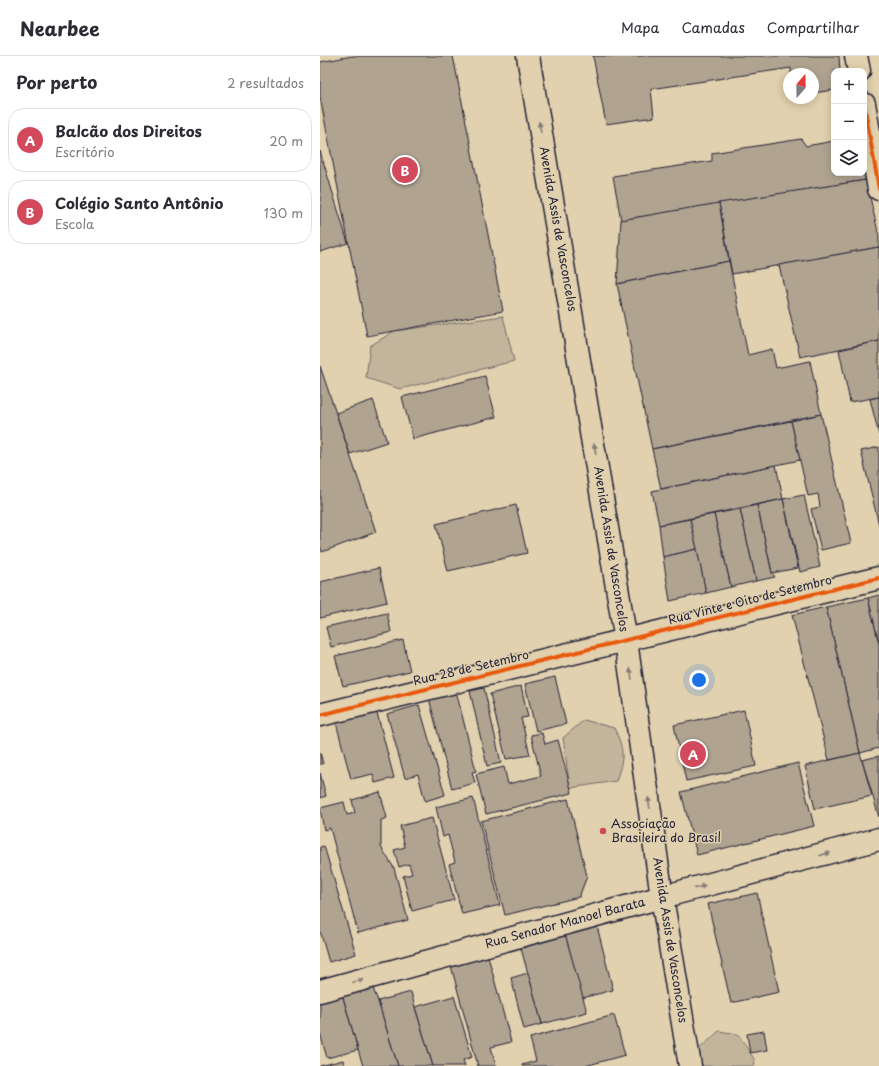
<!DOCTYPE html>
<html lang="pt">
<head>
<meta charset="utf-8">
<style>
  body { margin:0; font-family:"Playpen Sans",sans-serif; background:#f7f7f7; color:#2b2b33 }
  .controls { position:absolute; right:12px; top:12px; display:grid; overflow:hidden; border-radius:8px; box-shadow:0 2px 10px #0003 }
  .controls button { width:36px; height:36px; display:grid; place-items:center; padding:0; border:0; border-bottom:1px solid #e1e1e2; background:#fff; color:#2b2b33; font:20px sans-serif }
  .compass { position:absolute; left:463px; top:12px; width:36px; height:36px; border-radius:50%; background:#fff; box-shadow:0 2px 10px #0003; rotate:20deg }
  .you { position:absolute; left:379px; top:624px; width:14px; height:14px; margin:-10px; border:3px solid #fff; border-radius:50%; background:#1a73e8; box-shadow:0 0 0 6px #1a73e833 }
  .badge { display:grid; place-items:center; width:26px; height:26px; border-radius:50%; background:#d1495b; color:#fff; font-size:13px; font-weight:700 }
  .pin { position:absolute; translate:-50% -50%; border:2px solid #fff; box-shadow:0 1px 4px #0006 }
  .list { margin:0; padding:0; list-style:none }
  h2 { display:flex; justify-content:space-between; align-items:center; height:52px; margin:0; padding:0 16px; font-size:17px }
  h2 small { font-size:13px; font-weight:400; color:#7c7c81 }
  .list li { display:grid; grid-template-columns:26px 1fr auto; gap:12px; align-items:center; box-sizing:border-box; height:64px; margin:0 8px 8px; padding:0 8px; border:1px solid #e1e1e2; border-radius:16px }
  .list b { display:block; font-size:15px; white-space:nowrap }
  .list p { margin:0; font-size:13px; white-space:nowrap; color:#7c7c81 }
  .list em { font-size:13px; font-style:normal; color:#7c7c81 }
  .icon { flex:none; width:22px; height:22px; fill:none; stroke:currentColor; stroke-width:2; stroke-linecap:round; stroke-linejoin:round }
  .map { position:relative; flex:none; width:559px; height:1010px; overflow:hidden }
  header { display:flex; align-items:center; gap:24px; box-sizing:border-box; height:56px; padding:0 20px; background:#fff; border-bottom:1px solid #e1e1e2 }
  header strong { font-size:19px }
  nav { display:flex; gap:22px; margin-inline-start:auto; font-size:14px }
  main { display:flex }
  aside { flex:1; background:#fff }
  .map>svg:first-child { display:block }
  .green { fill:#c3b59b; stroke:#726c6b }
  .building { fill:#b0a390; stroke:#22223b }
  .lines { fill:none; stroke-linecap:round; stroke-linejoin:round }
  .minor-casing { stroke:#22223b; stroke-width:25 }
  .secondary-casing { stroke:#22223b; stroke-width:25 }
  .primary-casing { stroke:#22223b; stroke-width:25 }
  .minor { stroke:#e2d1ae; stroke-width:22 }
  .secondary { stroke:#e2d1ae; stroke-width:22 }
  .primary { stroke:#e2d1ae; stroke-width:22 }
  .cycleway-casing { stroke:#e2d1ae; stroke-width:6 }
  .cycleway { stroke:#e8590c; stroke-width:4 }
  .oneway { fill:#827a74 }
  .poi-dot { fill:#d1495b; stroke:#e2d1ae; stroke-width:1.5 }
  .labels { text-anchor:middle; stroke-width:3; stroke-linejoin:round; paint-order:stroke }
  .street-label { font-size:12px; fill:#22223b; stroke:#e2d1ae }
  .poi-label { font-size:12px; fill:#22223b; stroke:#e2d1ae; text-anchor:start }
</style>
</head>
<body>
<header>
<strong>Nearbee</strong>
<nav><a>Mapa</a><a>Camadas</a><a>Compartilhar</a></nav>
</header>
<main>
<aside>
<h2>Por perto<small>2 resultados</small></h2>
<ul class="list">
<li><span class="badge">A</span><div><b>Balcão dos Direitos</b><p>Escritório</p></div><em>20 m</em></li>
<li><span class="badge">B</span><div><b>Colégio Santo Antônio</b><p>Escola</p></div><em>130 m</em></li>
</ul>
</aside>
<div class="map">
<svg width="559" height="1010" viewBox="0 0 559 1010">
  <rect width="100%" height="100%" fill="#e2d1ae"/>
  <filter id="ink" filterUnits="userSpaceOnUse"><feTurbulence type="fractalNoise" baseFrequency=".025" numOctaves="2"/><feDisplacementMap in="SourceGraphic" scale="8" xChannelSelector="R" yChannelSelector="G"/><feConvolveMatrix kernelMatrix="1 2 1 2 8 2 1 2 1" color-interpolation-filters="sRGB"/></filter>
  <g filter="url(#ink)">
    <!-- green -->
    <g class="green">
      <polygon points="183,260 194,305 80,333 46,322 50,290 74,275"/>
      <path d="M264,664L294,672C305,694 304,702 296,725L250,732L243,682Z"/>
      <polygon points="399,975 418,978 434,1003 435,1010 377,1010 375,997"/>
    </g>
    <!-- building -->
    <g class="building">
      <polygon points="32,0 133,0 183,255 47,280 0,41 0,6"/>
      <polygon points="273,0 519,0 520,15 514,15 514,34 493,37 493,18 471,18 471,12 331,33 334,61 286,68"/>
      <polygon points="481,83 486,90 514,85 514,117 544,117 544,111 546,124 301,164 293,120 392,105 392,97"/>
      <polygon points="0,95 28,187 0,196"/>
      <polygon points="546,124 559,180 559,191 412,218 399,147"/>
      <polygon points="399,147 409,205 297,228 301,164"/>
      <polygon points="559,191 559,285 480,301 459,209"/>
      <polygon points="409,205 428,299 452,293 456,312 490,305 501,358 332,393 297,228"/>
      <polygon points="559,285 559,341 530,346 519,294"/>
      <polygon points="0,310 56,476 2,496 0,489"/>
      <polygon points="165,320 176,361 93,383 82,341"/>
      <polygon points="559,341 559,379 550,343"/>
      <polygon points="53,344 67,386 30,398 16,357"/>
      <polygon points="501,358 531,487 501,494 491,453 500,451 498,438 488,440 471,365"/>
      <polygon points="471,365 480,404 341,433 332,393"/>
      <polygon points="559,391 559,469 541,395"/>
      <polygon points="456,409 463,443 339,469 332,435"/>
      <polygon points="484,439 500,511 480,516 463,443"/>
      <polygon points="463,443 478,512 452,517 437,449"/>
      <polygon points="196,449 207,497 128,515 116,468"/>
      <polygon points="437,449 452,517 455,521 436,525 420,453"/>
      <polygon points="420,453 436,525 411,531 394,458"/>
      <polygon points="394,458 411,531 386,537 370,463"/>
      <polygon points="370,463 377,493 343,501 339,469"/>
      <polygon points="377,493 386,537 350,545 343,501"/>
      <polygon points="59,512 67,546 0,562 0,526"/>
      <polygon points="559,539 559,588 548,542"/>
      <polygon points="548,542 559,588 559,692 540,697 506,551"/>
      <polygon points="506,551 540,697 509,704 472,559"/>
      <polygon points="67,557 71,576 11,591 6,571"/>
      <polygon points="83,584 90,615 23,630 15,600"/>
      <polygon points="235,621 246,668 216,675 205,628"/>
      <polygon points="201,630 208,661 201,662 210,699 186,703 170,638"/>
      <polygon points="164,632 181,707 167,710 150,635"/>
      <polygon points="136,635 156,715 152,716 155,727 132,733 109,642"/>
      <polygon points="99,649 125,739 105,745 98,718 85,722 67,658"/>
      <polygon points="56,653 74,722 55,727 53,718 31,723 15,663"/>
      <polygon points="424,654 436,710 366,725 354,669"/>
      <polygon points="222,677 225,688 238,684 252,737 166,758 156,718 184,711 188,728 221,720 211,679"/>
      <polygon points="0,696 3,708 0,708"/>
      <polygon points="540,697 552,740 495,753 485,710"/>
      <polygon points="559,700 559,761 542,704"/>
      <polygon points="478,707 494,770 377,799 361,736"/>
      <polygon points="0,717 6,740 0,742"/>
      <polygon points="60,736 67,762 61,764 61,791 74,812 88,864 38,877 10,772 4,774 0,752 24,746 27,759 35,757 32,744"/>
      <polygon points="153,742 180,849 142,858 129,808 135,806 128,779 123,781 116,751"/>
      <polygon points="248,743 267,820 259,841 185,859 161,765"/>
      <polygon points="112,762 134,844 92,855 83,820 92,818 89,808 79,811 74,794 85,791 80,770"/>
      <polygon points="4,790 36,898 9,906 0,875 0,791"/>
      <polygon points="437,837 459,936 411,947 388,848"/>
      <polygon points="277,870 293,934 262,942 245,878"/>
      <polygon points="245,878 267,956 222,968 200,889"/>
      <polygon points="168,900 191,986 171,991 176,1010 158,1010 131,910"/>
      <polygon points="208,917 222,968 204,973 191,922"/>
      <polygon points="52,930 58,945 78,1010 43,1010 38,994 22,938"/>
      <polygon points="91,936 95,951 113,1010 78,1010 58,945"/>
      <polygon points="22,938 38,994 7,1002 0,977 0,944"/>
      <polygon points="134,940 152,1001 143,1004 145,1010 113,1010 95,951"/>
      <polygon points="294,959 305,999 265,1010 202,1010 202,1009 216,1005 210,982"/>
      <polygon points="444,975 447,994 430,997 427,978"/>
      <polygon points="23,1004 25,1010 0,1010"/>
    </g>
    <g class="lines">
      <defs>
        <g id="minor">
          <polyline points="536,0 539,15"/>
          <polyline points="544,48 559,133"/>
          <polyline points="0,659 559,522"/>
        </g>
        <polyline id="secondary" points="0,935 342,841"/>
        <g id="primary">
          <polyline points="208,0 306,585 342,841 370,1010"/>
          <polyline points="342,841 559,783"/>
        </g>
      </defs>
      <!-- minor casing -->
      <use href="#minor" class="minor-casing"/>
      <!-- secondary casing -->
      <use href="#secondary" class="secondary-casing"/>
      <!-- primary casing -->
      <use href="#primary" class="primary-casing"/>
      <!-- minor -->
      <use href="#minor" class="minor"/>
      <!-- secondary -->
      <use href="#secondary" class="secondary"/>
      <!-- primary -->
      <use href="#primary" class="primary"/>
      <defs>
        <g id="cycleway">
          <polyline points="544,48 559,133"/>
          <polyline points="0,659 559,522"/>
        </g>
      </defs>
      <!-- cycleway casing -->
      <use href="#cycleway" class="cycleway-casing"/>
      <!-- cycleway -->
      <use href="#cycleway" class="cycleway"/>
    </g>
    <!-- one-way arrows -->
    <defs><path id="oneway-solid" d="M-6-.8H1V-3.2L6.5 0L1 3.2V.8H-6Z"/></defs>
    <g class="oneway">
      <use href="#oneway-solid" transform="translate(220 71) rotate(-100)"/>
      <use href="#oneway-solid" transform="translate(275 393) rotate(-99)"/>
      <use href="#oneway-solid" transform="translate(311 618) rotate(-98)"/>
      <use href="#oneway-solid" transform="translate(329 747) rotate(-98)"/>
      <use href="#oneway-solid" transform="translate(505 798) rotate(-16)"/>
      <use href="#oneway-solid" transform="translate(380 831) rotate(-14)"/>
      <use href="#oneway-solid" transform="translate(38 925) rotate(-15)"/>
    </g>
  </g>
  <!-- markers -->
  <circle class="poi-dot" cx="283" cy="775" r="4"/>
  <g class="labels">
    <!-- street labels -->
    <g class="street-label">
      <text transform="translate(238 173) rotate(80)" y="4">Avenida Assis de Vasconcelos</text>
      <text transform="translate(291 493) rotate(81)" y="4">Avenida Assis de Vasconcelos</text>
      <text transform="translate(430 544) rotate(-14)" y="4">Rua Vinte e Oito de Setembro</text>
      <text transform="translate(151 612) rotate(-13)" y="4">Rua 28 de Setembro</text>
      <text transform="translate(245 867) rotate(-15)" y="4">Rua Senador Manoel Barata</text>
      <text transform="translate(350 884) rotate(81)" y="4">Avenida Assis de Vasconcelos</text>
    </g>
    <!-- poi labels -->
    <g class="poi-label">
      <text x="291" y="772">Associação<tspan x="291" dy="14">Brasileira do Brasil</tspan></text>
    </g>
  </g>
</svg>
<div class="controls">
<button>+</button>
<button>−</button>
<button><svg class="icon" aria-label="layers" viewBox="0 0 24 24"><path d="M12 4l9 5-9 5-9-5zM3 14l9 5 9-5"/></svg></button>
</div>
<svg class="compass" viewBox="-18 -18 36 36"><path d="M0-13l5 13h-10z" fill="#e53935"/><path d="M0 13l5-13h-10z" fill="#7c7c81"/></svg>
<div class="you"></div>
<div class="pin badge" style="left:373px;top:698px">A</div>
<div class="pin badge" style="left:85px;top:114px">B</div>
</div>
</main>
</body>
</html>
